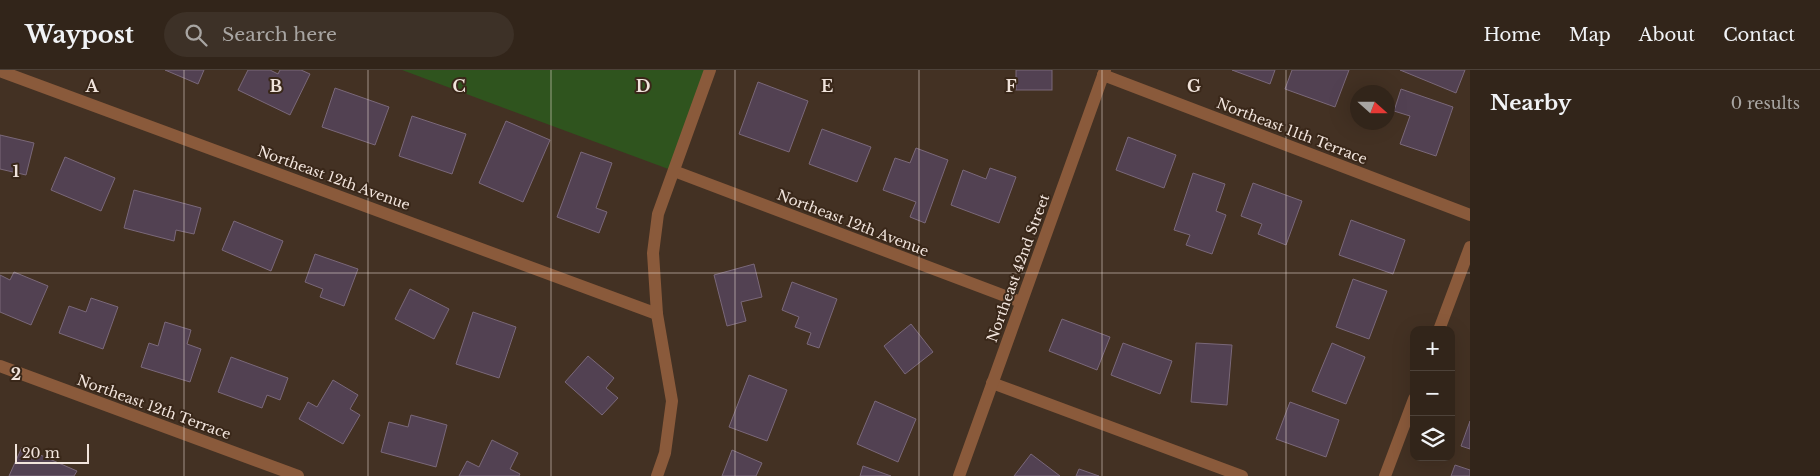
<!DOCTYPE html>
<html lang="en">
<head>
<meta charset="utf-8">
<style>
  body { margin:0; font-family:"Libre Baskerville",serif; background:#3d3127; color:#f1f3f6 }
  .controls { position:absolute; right:15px; bottom:15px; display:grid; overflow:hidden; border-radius:10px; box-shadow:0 5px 20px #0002 }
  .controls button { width:45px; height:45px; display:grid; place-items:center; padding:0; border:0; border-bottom:1px solid #4d4239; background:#32251a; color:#f1f3f6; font:25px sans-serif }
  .compass { position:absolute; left:1350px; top:15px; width:45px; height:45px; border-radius:50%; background:#32251a; box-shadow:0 5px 20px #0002; rotate:111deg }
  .scale { position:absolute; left:15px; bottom:12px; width:74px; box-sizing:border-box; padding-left:5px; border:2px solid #f1e4dc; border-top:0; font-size:14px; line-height:18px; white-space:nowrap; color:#f1e4dc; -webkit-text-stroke:4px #392719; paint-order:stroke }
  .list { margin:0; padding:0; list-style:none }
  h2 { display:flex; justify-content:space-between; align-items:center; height:65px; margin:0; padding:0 20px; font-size:21px }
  h2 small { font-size:16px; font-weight:400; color:#a8a5a2 }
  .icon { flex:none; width:28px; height:28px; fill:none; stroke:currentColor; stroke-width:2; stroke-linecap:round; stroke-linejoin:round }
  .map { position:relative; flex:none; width:1470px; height:406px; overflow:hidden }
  header { display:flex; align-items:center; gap:30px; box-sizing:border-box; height:70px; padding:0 25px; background:#32251a; border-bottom:1px solid #4d4239 }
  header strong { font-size:24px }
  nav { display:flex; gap:28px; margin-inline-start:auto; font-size:18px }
  .search { width:350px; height:45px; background:#3d3127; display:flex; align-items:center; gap:12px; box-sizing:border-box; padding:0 18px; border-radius:28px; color:#a8a5a2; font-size:19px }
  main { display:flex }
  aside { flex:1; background:#32251a }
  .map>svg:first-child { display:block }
  .green { fill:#2f541e }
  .building { fill:#524152; stroke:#7a6879 }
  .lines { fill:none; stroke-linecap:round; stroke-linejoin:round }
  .minor { stroke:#8a5a3b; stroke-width:12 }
  .grid { fill:none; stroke:#f1e4dc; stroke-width:1; stroke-opacity:0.55 }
  .labels { text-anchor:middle; stroke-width:4; stroke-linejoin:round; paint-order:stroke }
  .street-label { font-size:14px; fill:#f1e4dc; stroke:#392719 }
  .grid-label { font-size:16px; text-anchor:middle; font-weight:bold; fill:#f1e4dc; stroke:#392719; stroke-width:4; stroke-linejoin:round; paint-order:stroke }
</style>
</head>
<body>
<header>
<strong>Waypost</strong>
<div class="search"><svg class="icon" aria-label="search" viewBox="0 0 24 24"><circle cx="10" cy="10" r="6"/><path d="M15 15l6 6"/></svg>Search here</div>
<nav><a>Home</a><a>Map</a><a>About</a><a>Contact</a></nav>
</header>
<main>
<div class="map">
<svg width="1470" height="406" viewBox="0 0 1470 406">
  <rect width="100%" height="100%" fill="#433123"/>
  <!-- green -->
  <polygon class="green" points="402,0 706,0 671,100"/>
  <!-- building -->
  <g class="building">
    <polygon points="165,0 204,0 198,14"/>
    <polygon points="248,0 270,0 278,4 280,0 301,0 310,4 290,45 238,20"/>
    <rect x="1016" y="0" width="36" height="20"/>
    <polygon points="1232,0 1275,0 1270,14"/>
    <polygon points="1292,0 1349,0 1335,37 1285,19"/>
    <polygon points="1400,0 1465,0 1456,23"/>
    <polygon points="758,12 808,31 789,82 739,64"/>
    <polygon points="335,18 389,37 375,75 322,57"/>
    <polygon points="1401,19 1453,37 1436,86 1400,74 1410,46 1394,41"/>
    <polygon points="412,46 466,64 452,104 399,86"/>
    <polygon points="506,51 550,70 523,132 479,113"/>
    <polygon points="822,59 871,77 857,112 809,94"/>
    <polygon points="0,65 34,73 26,105 0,99"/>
    <polygon points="1128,67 1176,85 1164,118 1116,100"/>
    <polygon points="916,78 948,90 925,153 910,147 916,132 883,120 895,88 910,93"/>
    <polygon points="581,82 612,93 596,138 607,142 599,163 557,147"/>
    <polygon points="65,87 115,108 101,141 51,120"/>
    <polygon points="990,98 1016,107 999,153 951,135 963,100 986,109"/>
    <polygon points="1193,103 1225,114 1216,141 1226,145 1212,184 1186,175 1190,165 1174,160"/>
    <polygon points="1253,113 1302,131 1286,175 1258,164 1262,154 1241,146"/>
    <polygon points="134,120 201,138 194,164 176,160 174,171 124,158"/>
    <polygon points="1351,150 1405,170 1393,204 1339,185"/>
    <polygon points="234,151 283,171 271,201 222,180"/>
    <polygon points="315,184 358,199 344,236 320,227 323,219 305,212"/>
    <polygon points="754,194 762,227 741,232 746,251 727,256 714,205"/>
    <polygon points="14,202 48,216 31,255 0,242 0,205 10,210"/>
    <polygon points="1353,209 1387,221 1369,269 1336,257"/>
    <polygon points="792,212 837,229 819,278 807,274 811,263 795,257 799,247 782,240"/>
    <polygon points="410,219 449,239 434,269 395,249"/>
    <polygon points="91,228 118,237 103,279 59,263 69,236 86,242"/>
    <polygon points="473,242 516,257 499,308 456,294"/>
    <polygon points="1062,249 1110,267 1097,300 1049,281"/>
    <polygon points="165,252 191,260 187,274 201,279 190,312 141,297 149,273 158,276"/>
    <polygon points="911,254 933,282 905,304 884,276"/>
    <polygon points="1123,273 1172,291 1160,324 1111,305"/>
    <polygon points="1196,273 1232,275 1227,335 1191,332"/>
    <polygon points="1332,273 1365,287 1346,334 1312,321"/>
    <polygon points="588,286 614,308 606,318 618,328 602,345 565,312"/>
    <polygon points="231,287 288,308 280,330 267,325 262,338 218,322"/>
    <polygon points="749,305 787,320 767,371 729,357"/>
    <polygon points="333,310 358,325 350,339 360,345 343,374 299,349 308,332 317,337"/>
    <polygon points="875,331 916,349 898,392 857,374"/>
    <polygon points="1290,332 1339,350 1326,387 1276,369"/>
    <polygon points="411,345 447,355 436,397 381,382 389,352 408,357"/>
    <polygon points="1470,351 1470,379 1461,376"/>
    <polygon points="492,370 518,383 510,399 520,404 519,406 459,406 467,391 479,397"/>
    <polygon points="22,377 77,401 74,406 9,406"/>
    <polygon points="732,380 762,393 756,406 722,406"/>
    <polygon points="1031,384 1060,406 1014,406"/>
    <polygon points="1455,395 1470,400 1470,406 1451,406"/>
    <polygon points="863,396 891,406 860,406"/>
    <polygon points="1079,399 1099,406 1076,406"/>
  </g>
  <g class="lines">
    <!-- minor -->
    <g class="minor">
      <polyline points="0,1 657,244"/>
      <polyline points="1103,5 1470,145"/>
      <polyline points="674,101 1021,232"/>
      <polyline points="1439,260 1470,177"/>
      <polyline points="0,296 298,406"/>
      <polyline points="992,313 1242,406"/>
      <polyline points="657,406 665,383 672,331 657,244 653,183 658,144 710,0"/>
      <polyline points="959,406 1105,0"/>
      <polyline points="1385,406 1414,329"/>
    </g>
  </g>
  <!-- grid -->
  <path class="grid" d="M184,0V406M368,0V406M551,0V406M735,0V406M919,0V406M1102,0V406M1286,0V406M0,203H1470"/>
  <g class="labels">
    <!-- street labels -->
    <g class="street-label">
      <text transform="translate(1292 61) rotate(21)" y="5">Northeast 11th Terrace</text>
      <text transform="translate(334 108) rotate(20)" y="5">Northeast 12th Avenue</text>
      <text transform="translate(853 153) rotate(21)" y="5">Northeast 12th Avenue</text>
      <text transform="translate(1018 198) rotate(-70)" y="5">Northeast 42nd Street</text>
      <text transform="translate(154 337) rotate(20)" y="5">Northeast 12th Terrace</text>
    </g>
  </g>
  <g class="grid-label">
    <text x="92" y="22">A</text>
    <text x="276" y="22">B</text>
    <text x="459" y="22">C</text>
    <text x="643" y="22">D</text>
    <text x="827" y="22">E</text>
    <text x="1011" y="22">F</text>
    <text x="1194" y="22">G</text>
    <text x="16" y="107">1</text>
    <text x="16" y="310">2</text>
  </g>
</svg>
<div class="controls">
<button>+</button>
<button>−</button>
<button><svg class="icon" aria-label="layers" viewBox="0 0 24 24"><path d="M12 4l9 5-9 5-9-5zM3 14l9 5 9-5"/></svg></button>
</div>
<svg class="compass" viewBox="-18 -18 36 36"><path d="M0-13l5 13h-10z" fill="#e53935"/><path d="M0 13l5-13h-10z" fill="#a8a5a2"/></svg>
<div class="scale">20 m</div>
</div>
<aside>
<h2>Nearby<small>0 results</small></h2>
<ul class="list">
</ul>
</aside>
</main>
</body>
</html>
